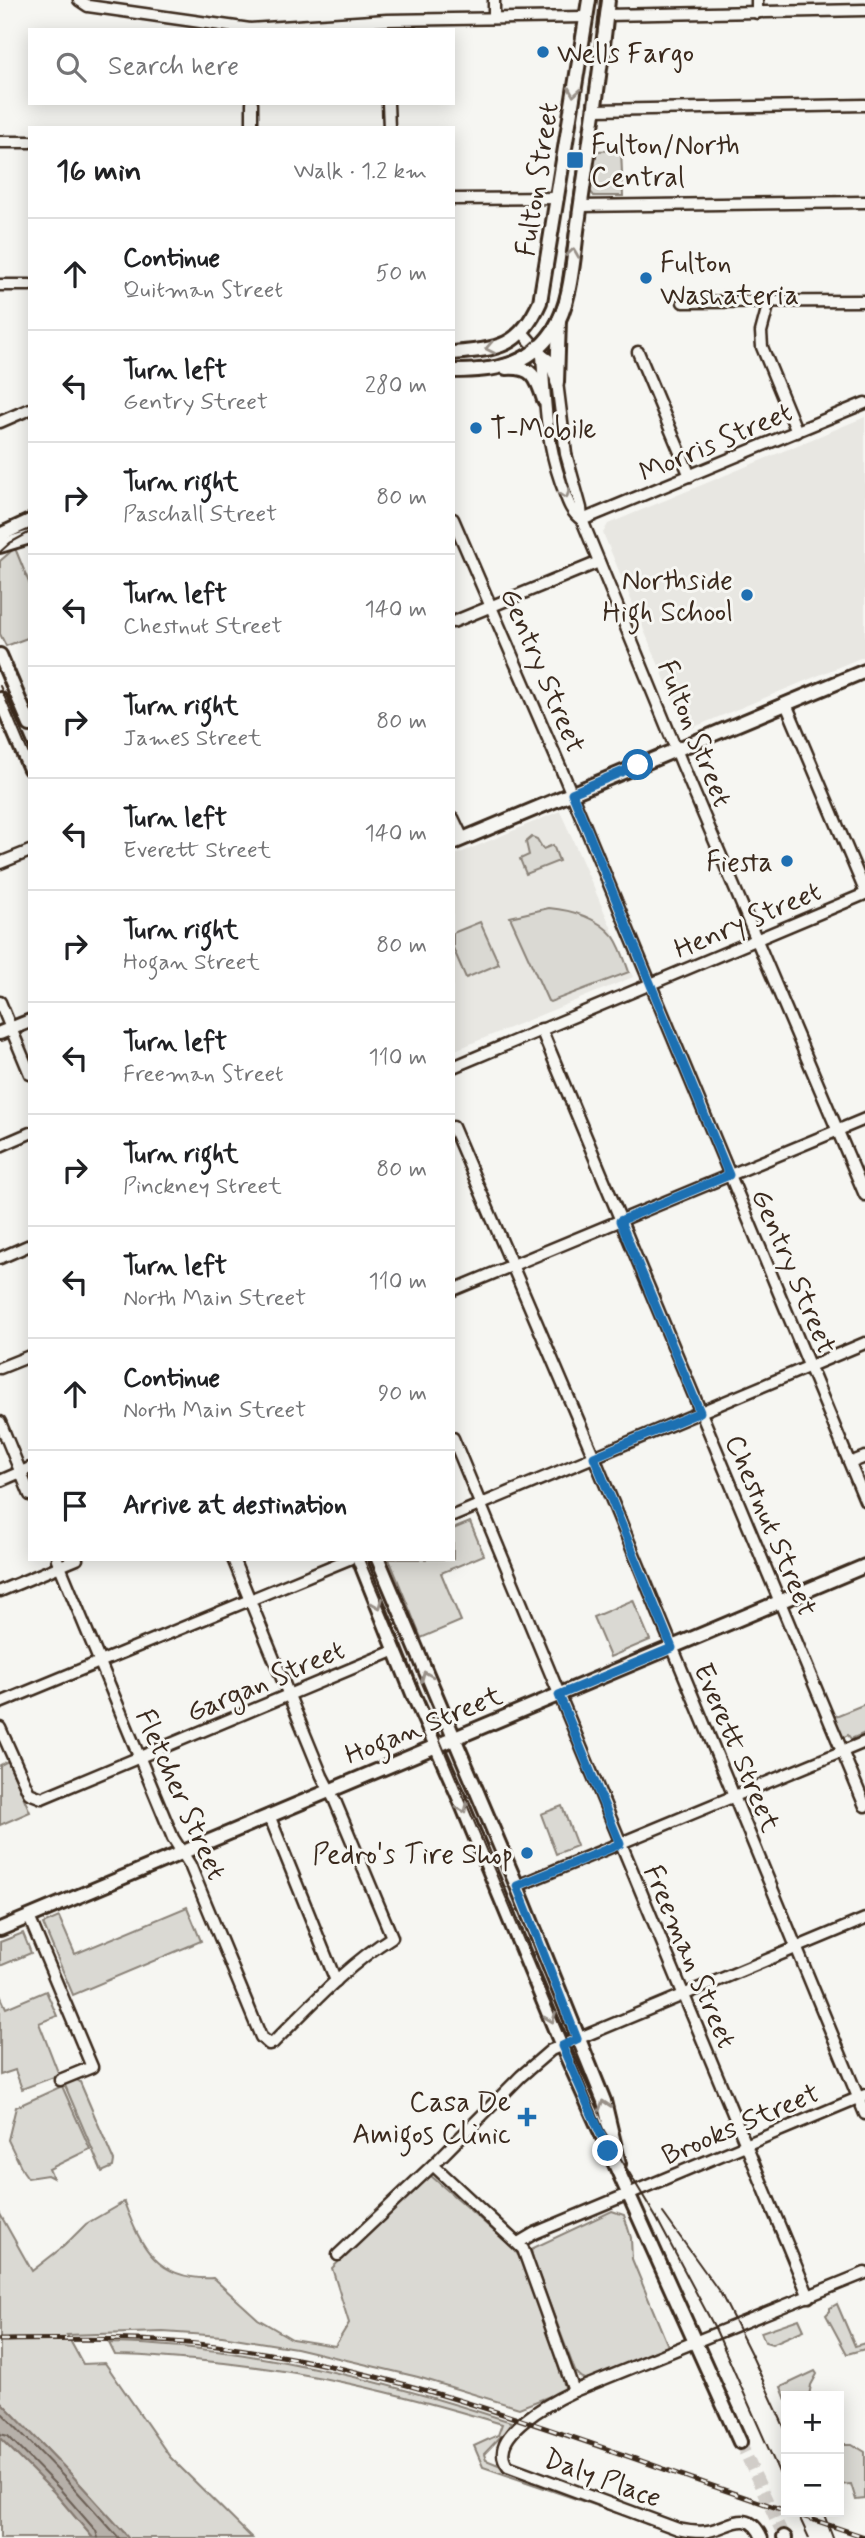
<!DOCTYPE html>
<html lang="en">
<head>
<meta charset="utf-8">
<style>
  body { margin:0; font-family:Mynerve,sans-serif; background:#f2f2f2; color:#202124 }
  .controls { position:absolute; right:21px; bottom:21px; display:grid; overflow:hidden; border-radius:0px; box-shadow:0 4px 18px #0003 }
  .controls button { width:63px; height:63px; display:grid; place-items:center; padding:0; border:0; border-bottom:2px solid #e0e0e0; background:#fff; color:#202124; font:35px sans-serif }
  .stop { position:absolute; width:21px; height:21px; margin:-16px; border:5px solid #1f6fb2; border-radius:50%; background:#fff }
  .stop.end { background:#1f6fb2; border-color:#fff; box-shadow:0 2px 7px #0008 }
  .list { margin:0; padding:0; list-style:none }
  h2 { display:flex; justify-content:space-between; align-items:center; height:91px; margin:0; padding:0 28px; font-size:30px }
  h2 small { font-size:23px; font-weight:400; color:#757577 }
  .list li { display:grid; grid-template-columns:46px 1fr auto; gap:21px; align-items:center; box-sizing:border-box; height:112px; padding:0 28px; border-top:2px solid #e0e0e0 }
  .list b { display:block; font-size:26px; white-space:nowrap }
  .list p { margin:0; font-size:23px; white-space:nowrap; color:#757577 }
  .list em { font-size:23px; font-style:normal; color:#757577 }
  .icon { flex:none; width:38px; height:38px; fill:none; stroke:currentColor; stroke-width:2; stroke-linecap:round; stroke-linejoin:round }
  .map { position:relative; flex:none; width:865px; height:2538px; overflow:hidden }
  .search { position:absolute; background:#fff; box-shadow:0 4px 18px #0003; left:28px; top:28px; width:427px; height:77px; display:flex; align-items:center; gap:18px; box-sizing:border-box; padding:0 24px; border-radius:0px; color:#757577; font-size:26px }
  .panel { position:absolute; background:#fff; box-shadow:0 4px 18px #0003; left:28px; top:126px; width:427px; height:1435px; border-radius:0px }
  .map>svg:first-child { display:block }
  .built { fill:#e8e7e2 }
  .green { fill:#dad9d3; stroke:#8a8278; stroke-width:2 }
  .water { fill:#b6b0a9; stroke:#857a71; stroke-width:2 }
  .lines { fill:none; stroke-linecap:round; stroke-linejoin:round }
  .shore { stroke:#6c6056; stroke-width:2 }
  .major-tunnel { stroke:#d1cdc8; stroke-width:12; stroke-dasharray:12 6; stroke-linecap:butt }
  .minor-casing { stroke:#3b2a1e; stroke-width:15 }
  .major-casing { stroke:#3b2a1e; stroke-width:18 }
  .minor { stroke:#f6f6f2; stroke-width:10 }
  .major { stroke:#f6f6f2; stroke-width:12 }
  .tram { stroke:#3b2a1e; stroke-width:2 }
  .rail-casing { stroke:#3b2a1e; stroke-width:5 }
  .rail { stroke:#f6f6f2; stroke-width:2.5; stroke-dasharray:8; stroke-linecap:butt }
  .oneway { stroke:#989088 }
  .route { stroke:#1f6fb2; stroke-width:9 }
  .poi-dot { fill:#1f6fb2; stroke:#f6f6f2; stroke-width:2.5 }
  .labels { text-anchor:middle; stroke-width:6; stroke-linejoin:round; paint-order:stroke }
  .poi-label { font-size:28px; fill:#3b2a1e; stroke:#f6f6f2; text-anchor:start }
  .street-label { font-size:28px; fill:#3b2a1e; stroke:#f6f6f2 }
</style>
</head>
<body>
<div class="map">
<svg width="865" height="2538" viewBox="0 0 865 2538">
  <rect width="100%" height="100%" fill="#f6f6f2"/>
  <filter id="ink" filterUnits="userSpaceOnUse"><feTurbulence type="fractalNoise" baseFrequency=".0143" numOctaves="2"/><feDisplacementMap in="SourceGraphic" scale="14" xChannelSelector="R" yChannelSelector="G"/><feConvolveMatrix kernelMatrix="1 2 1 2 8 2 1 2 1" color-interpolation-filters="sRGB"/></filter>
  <g filter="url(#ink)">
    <!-- built -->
    <g class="built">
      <polygon points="865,417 865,656 692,728 681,718 603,533 608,524"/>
      <polygon points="560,811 633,977 453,1051 453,856"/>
    </g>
    <!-- green -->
    <g class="green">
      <polygon points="621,150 623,196 594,196 589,190 596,151"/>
      <polygon points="15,548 30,585 30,637 6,646 0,634 0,561"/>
      <polygon points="532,837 537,839 543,849 553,845 559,861 526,874 520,859 529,855 526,842"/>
      <path d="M549,908C572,910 599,918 614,937C621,947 625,961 629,972L550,1002L548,1001L510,917Z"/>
      <polygon points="480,922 499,964 466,978 453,948 453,933"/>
      <polygon points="470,1522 484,1555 441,1573 461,1621 421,1638 389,1559 453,1559 453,1529"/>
      <polygon points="633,1600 650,1640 610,1657 593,1617"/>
      <polygon points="865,1704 865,1733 851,1739 848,1735 842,1738 833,1717"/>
      <polygon points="8,1761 30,1812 0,1825 0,1765"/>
      <polygon points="562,1806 577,1846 556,1854 541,1814"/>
      <polygon points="187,1907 201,1941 73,1995 43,1924 59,1917 75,1954"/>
      <polygon points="23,1933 31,1953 0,1966 0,1942"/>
      <polygon points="46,1991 57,2016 39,2023 59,2075 22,2089 15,2070 0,2075 0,1995 6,2008"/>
      <polygon points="75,2079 80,2082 114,2161 113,2167 102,2172 64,2083"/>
      <polygon points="62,2086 90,2149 49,2169 53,2178 47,2175 28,2178 23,2171 8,2140 16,2107"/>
      <path d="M430,2175L512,2247L524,2263L566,2390L519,2408L418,2377L296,2348L222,2336L163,2332L67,2335L83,2364L105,2363L170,2457L252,2538H129L69,2472L0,2401V2214L32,2271L64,2246L86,2224L124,2202C141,2248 158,2281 213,2278L258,2319L292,2339L335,2346L349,2323L332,2268Z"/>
      <path d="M612,2211L624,2215L631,2238L632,2259L668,2346L589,2380C582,2379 579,2377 575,2371L533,2260L531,2249Z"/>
      <polygon points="837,2304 855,2346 865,2343 865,2349 847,2354 826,2315 830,2311 830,2308"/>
      <polygon points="799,2319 804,2330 772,2344 765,2342 761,2332"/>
      <path d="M109,2343C245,2345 382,2380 511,2422L507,2430L484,2454L486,2460L617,2513L483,2467L474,2446L498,2435L502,2424C398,2393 303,2369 194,2360C168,2358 141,2355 115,2355Z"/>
      <polygon points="815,2371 817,2374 811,2385 809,2396 786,2396 786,2400 781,2387"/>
      <polygon points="0,2438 54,2492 93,2538 0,2538"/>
      <polygon points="839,2444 852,2444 865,2452 865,2499 856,2500 851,2484 839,2485"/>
    </g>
    <!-- water -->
    <polygon class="water" points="0,2401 69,2472 129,2538 93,2538 54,2492 0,2438"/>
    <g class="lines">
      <!-- shore -->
      <g class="shore">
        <polyline points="0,2411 64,2477 119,2538"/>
        <polyline points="0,2434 8,2436 59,2488 96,2531 98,2538"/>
      </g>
      <!-- major-tunnel -->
      <polyline class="major-tunnel" points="740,2442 784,2537"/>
      <defs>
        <g id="minor">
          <polyline points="79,0 88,6 250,29 387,20 586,17"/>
          <polyline points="494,0 494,18"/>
          <polyline points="757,0 757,13"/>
          <polyline points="607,15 865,10"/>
          <polyline points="252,103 252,128"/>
          <polyline points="388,103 389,128"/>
          <polyline points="595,110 865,105"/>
          <polyline points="0,142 30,142"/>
          <polyline points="453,199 558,198"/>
          <polyline points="580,206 865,202"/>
          <polyline points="0,285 30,285"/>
          <polyline points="683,302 865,301"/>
          <polyline points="769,302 761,332 762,347 797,432"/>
          <polyline points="523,333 542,355 549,360 557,382 566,454 581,508 582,520 682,764 865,1195"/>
          <polyline points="638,352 690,476"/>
          <path d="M542,355C545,400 546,441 561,483C567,498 569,511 582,520"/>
          <polyline points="0,422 30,409"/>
          <polyline points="453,519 565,778 865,1500"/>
          <polyline points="582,520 865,403"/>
          <polyline points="453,622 599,562"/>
          <polyline points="786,704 865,891"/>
          <polyline points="453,818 463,839"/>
          <polyline points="0,863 30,851"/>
          <polyline points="0,1002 30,1074"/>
          <polyline points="541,1029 865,1806"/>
          <polyline points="453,1067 865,894"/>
          <polyline points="453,1127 594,1457 865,2114"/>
          <polyline points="0,1146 30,1133"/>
          <polyline points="0,1258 30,1245"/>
          <polyline points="453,1290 865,1119"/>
          <polyline points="0,1368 30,1356"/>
          <polyline points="0,1422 30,1495"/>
          <polyline points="453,1438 809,2297"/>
          <polyline points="850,1463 865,1457"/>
          <polyline points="0,1481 30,1468"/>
          <polyline points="453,1516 865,1343"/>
          <path d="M57,1559L173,1838L190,1865L261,2037L269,2044L273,2043C310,2006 347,1965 392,1937L335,1801L322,1776L233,1559"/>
          <polyline points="0,1591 77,1559"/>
          <polyline points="0,1703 349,1559"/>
          <polyline points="0,1728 29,1793 42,1798 396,1650"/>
          <polyline points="269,1815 336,1981"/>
          <polyline points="517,1886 865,1742"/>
          <polyline points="29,1917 92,2067 60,2080"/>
          <polyline points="433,2165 523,2249 574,2391"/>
          <polyline points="518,2243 535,2233 865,2095"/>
          <polyline points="338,2255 433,2165 521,2076 551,2050 865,1919"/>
          <path d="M762,2538C749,2507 730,2527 708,2531C698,2533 688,2531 678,2529L508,2466C484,2436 555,2400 574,2391L865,2273"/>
        </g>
        <g id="major">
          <path d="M453,353C499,349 520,347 540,302L589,0"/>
          <path d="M506,368C532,366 537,377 544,400"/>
          <path d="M453,371C492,371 529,367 553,331C573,300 573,253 579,217C589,145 601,73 608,0"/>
          <polyline points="557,382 559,320"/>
          <polyline points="0,535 30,521"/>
          <polyline points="0,546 30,537"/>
          <polyline points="0,655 30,725"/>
          <polyline points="0,699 30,769"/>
          <polyline points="453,843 865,671"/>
          <polyline points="0,1033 30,1021"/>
          <polyline points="359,1559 413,1694 458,1795 562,2046 740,2442"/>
          <polyline points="378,1559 517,1886 604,2101 619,2164"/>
          <polyline points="0,1929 865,1566"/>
          <polyline points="784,2537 785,2538"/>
        </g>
      </defs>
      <!-- minor casing -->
      <use href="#minor" class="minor-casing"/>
      <!-- major casing -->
      <use href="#major" class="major-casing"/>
      <!-- minor -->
      <use href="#minor" class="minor"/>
      <!-- major -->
      <use href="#major" class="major"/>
      <!-- tram -->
      <g class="tram">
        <path d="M453,364C506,363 539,356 559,301L602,0"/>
        <polyline points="0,552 10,543 30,532"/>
        <polyline points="0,686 30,757"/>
        <polyline points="364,1559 603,2129 657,2219 715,2328 786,2488"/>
        <polyline points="663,2213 721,2294 751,2354 786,2431"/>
        <polyline points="797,2512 809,2538"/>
        <polyline points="823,2512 833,2538"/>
      </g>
      <defs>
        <g id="rail">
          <path d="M0,2340C72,2339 145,2337 217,2346C414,2371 599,2449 786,2511"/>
          <polyline points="790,2512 865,2537"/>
        </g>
      </defs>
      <!-- rail casing -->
      <use href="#rail" class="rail-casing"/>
      <!-- rail -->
      <use href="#rail" class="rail"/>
    </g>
    <!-- one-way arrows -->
    <defs><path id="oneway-chevron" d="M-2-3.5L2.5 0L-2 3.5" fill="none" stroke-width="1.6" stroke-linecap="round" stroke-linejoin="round" transform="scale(1.75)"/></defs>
    <g class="oneway">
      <use href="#oneway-chevron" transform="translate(574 92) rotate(99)"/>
      <use href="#oneway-chevron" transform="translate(573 253) rotate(-82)"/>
      <use href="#oneway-chevron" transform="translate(490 348) rotate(169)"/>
      <use href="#oneway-chevron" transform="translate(565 494) rotate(70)"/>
      <use href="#oneway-chevron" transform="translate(378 1604) rotate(68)"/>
      <use href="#oneway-chevron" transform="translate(426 1676) rotate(-113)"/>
      <use href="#oneway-chevron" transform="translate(463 1808) rotate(67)"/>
      <use href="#oneway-chevron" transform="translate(551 2018) rotate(68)"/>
      <use href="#oneway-chevron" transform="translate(604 2105) rotate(-109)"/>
    </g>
  </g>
  <g class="lines" filter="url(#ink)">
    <!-- route -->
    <polyline class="route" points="608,2151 562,2046 577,2039 517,1886 620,1844 559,1695 672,1648 594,1457 700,1412 620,1221 729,1175 572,793 638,765"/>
  </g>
  <!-- markers -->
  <g class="poi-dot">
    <circle cx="543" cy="52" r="7"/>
    <rect x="566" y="151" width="18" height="18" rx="3.5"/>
    <circle cx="646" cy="278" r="7"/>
    <circle cx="476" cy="428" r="7"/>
    <circle cx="747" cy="595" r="7"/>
    <circle cx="787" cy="861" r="7"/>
    <circle cx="527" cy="1853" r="7"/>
    <path d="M523.5 2106.5h7v7h7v7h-7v7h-7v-7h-7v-7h7z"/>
  </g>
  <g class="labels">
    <!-- poi labels -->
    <g class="poi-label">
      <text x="557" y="62">Wells Fargo</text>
      <text x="591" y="154">Fulton/North<tspan x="591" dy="32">Central</tspan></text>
      <text x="660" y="272">Fulton<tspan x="660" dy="32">Washateria</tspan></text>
      <text x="490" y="438">T-Mobile</text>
      <text x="733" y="589" text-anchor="end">Northside<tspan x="733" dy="32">High School</tspan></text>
      <text x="773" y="871" text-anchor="end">Fiesta</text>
      <text x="513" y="1863" text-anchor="end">Pedro's Tire Shop</text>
      <text x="511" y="2111" text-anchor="end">Casa De<tspan x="511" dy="32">Amigos Clinic</tspan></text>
    </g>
    <!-- street labels -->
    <g class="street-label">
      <text transform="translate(536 179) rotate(-81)" y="10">Fulton Street</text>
      <text transform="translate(715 441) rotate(-23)" y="10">Morris Street</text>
      <text transform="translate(544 670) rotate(67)" y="10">Gentry Street</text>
      <text transform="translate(696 733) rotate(68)" y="10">Fulton Street</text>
      <text transform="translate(747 919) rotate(-23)" y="10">Henry Street</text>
      <text transform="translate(795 1271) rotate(67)" y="10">Gentry Street</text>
      <text transform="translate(772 1525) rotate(67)" y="10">Chestnut Street</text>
      <text transform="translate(265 1680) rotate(-23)" y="10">Gargan Street</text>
      <text transform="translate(423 1724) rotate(-22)" y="10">Hogan Street</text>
      <text transform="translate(738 1747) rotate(67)" y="10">Everett Street</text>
      <text transform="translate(182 1794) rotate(66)" y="10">Fletcher Street</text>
      <text transform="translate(691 1956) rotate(67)" y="10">Freeman Street</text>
      <text transform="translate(740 2123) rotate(-23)" y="10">Brooks Street</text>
      <text transform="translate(603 2477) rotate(20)" y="10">Daly Place</text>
    </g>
  </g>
</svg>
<div class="controls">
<button>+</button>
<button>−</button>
</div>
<div class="stop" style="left:638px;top:765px"></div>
<div class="stop end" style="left:608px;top:2151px"></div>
<div class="search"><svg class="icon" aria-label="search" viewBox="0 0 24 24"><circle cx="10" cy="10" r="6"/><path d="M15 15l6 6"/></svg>Search here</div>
<section class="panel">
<h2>16 min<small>Walk · 1.2 km</small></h2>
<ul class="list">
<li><svg class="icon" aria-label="ahead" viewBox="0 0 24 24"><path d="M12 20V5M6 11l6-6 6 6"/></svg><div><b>Continue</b><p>Quitman Street</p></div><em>50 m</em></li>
<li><svg class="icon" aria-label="left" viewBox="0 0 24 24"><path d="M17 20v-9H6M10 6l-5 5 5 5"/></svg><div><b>Turn left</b><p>Gentry Street</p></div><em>280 m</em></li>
<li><svg class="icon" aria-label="right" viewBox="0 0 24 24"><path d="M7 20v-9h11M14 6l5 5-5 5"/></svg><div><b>Turn right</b><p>Paschall Street</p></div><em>80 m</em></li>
<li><svg class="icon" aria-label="left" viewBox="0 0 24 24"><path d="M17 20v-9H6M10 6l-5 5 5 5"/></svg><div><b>Turn left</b><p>Chestnut Street</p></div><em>140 m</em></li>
<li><svg class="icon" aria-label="right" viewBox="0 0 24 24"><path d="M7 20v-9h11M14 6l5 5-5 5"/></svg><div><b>Turn right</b><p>James Street</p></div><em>80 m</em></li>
<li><svg class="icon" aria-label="left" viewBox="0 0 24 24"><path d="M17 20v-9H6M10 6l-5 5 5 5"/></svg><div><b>Turn left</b><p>Everett Street</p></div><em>140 m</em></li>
<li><svg class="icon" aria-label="right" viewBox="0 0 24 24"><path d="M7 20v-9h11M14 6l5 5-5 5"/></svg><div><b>Turn right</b><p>Hogan Street</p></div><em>80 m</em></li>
<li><svg class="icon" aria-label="left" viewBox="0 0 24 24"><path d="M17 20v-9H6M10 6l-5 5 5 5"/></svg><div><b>Turn left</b><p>Freeman Street</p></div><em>110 m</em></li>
<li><svg class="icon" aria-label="right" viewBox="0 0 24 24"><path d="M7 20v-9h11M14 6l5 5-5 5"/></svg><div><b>Turn right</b><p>Pinckney Street</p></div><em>80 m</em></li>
<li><svg class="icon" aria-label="left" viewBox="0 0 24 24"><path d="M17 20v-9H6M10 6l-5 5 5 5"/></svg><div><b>Turn left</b><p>North Main Street</p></div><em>110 m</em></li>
<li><svg class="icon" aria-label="ahead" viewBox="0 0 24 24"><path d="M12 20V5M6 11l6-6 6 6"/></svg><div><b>Continue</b><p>North Main Street</p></div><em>90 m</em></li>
<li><svg class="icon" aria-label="arrive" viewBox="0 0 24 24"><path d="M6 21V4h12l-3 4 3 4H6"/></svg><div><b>Arrive at destination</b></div></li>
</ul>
</section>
</div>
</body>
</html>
